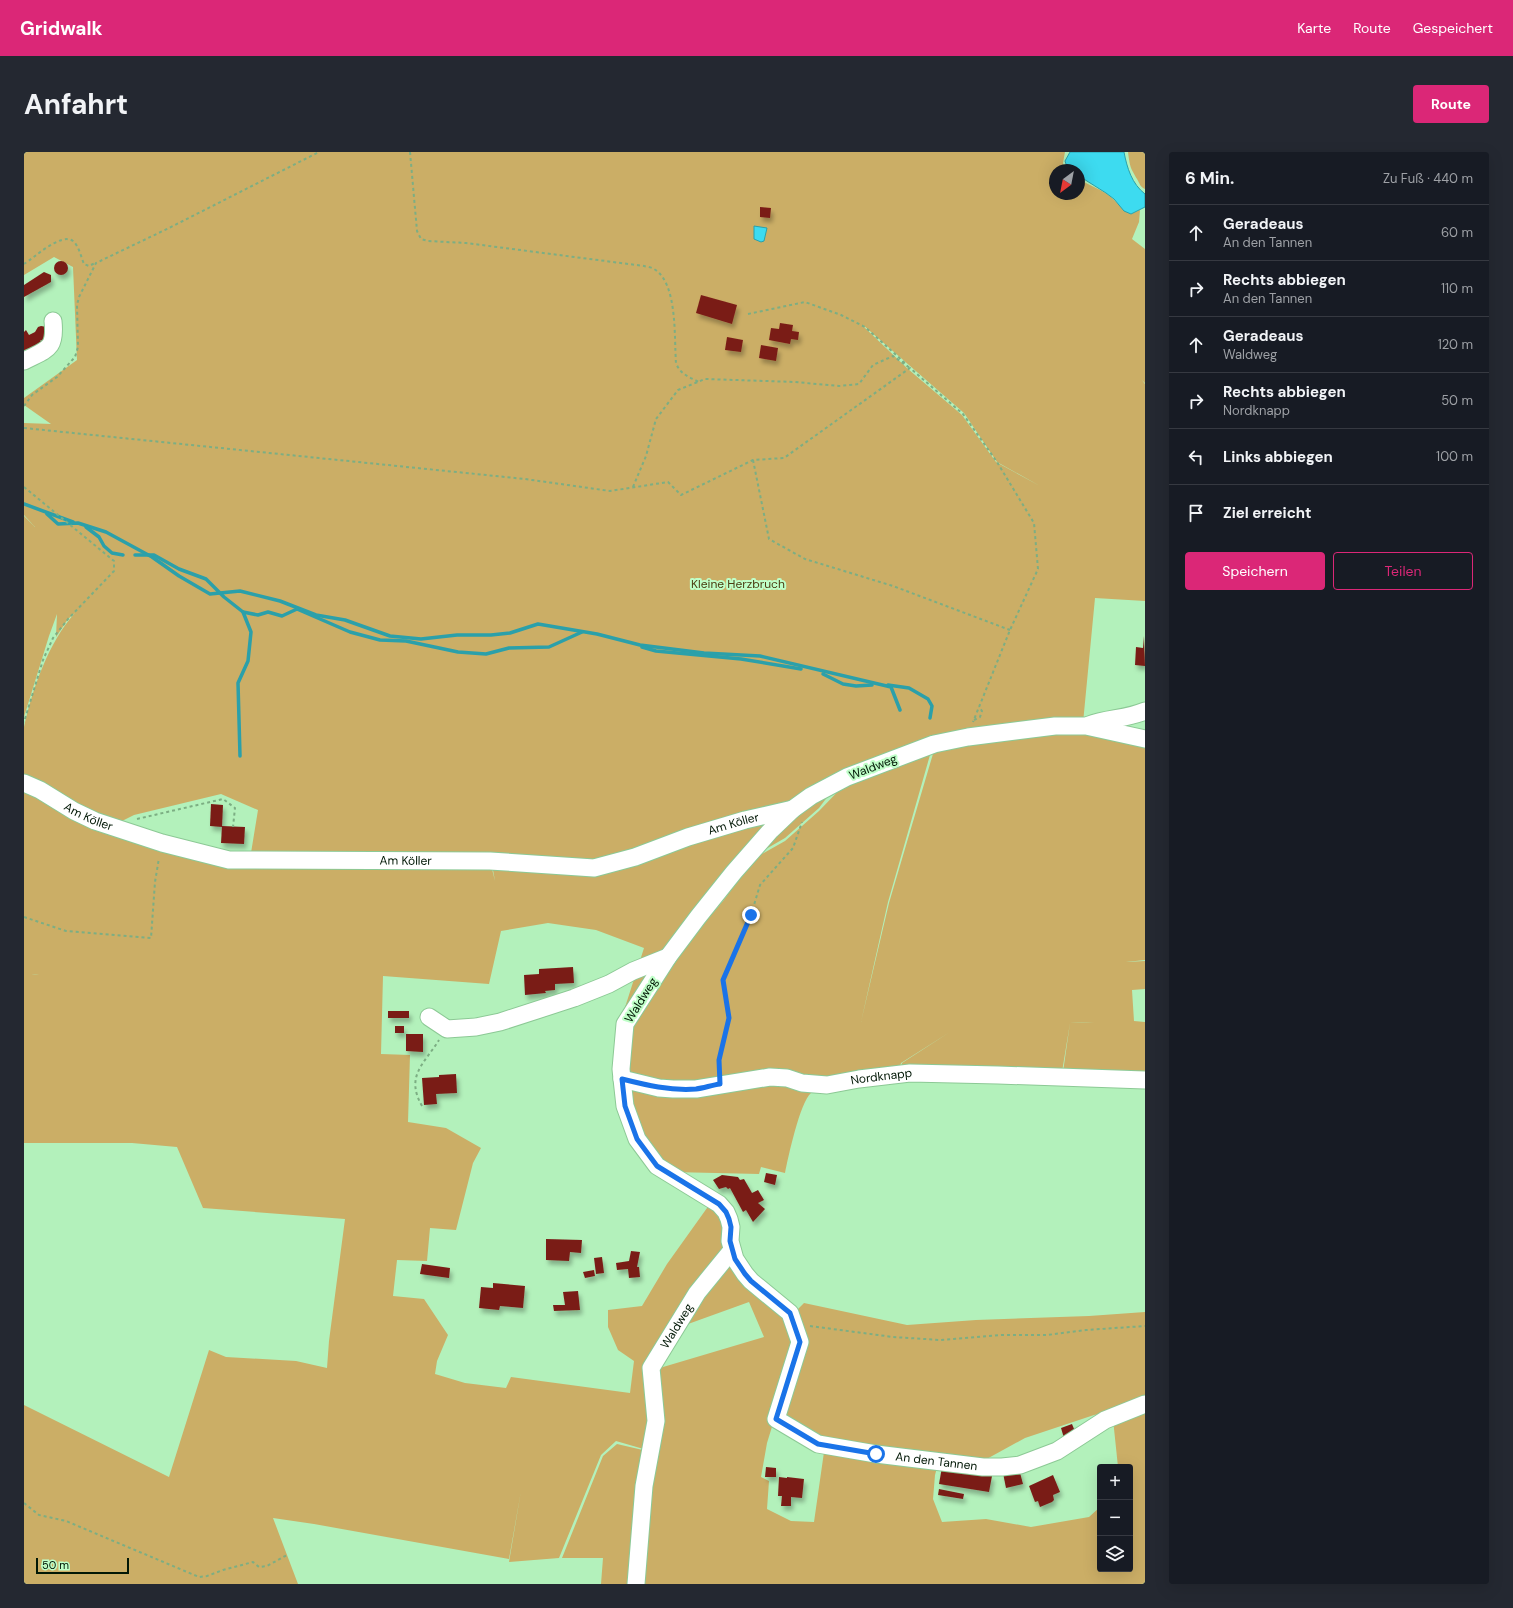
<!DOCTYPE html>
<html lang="de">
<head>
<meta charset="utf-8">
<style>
  body { margin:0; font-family:"DM Sans",sans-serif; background:#242831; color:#f1f3f6 }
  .controls { position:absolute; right:12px; bottom:12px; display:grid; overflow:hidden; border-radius:4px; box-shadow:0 4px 16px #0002 }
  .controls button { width:36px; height:36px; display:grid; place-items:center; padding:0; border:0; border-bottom:1px solid #363941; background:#171b24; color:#f1f3f6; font:20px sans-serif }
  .compass { position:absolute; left:1025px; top:12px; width:36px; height:36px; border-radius:50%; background:#171b24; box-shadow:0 4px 16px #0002; rotate:212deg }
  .scale { position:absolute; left:12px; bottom:10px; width:93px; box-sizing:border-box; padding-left:4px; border:2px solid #021806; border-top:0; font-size:11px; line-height:14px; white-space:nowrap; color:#021806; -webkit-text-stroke:3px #bfffc8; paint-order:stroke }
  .stop { position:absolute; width:12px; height:12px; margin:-9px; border:3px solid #1a73e8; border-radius:50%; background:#fff }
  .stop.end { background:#1a73e8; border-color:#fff; box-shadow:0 1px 4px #0008 }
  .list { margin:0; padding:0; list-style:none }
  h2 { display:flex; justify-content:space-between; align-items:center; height:52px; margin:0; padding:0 16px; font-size:17px }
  h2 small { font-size:13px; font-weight:400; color:#9ea1a6 }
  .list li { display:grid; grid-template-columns:26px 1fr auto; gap:12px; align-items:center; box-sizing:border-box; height:56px; padding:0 16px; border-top:1px solid #363941 }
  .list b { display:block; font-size:15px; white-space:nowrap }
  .list p { margin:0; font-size:13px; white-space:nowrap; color:#9ea1a6 }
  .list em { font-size:13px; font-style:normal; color:#9ea1a6 }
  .actions { display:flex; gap:8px; padding:12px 16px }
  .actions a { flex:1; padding:9px 0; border:1px solid #db2777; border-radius:4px; text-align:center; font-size:14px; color:#db2777 }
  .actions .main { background:#db2777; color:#fff }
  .icon { flex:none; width:22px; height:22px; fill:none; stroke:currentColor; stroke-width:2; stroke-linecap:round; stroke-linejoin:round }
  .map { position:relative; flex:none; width:1121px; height:1432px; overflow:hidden; border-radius:4px }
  header { display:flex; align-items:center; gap:24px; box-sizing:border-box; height:56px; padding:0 20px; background:#db2777; color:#fff }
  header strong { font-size:19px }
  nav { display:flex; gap:22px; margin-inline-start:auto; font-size:14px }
  .intro { display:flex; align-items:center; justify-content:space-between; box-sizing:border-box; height:96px; padding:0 24px }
  h1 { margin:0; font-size:28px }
  .button { padding:10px 18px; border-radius:4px; background:#db2777; color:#fff; font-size:14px; font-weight:700 }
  main { display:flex; gap:24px; padding:0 24px }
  aside { flex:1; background:#171b24; border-radius:4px; box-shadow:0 4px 16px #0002 }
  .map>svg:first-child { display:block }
  .green { fill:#cbae66; fill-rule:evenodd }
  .water { fill:#3ddbf0; stroke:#2ba0aa }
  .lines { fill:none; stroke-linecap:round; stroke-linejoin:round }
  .stream { stroke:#2ba0aa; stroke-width:3.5 }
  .building { fill:#7a1d17; filter:url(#shadow) }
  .minor-casing { stroke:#8cc995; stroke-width:19 }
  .path { stroke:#7cae83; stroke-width:2; stroke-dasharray:3 3; stroke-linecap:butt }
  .minor { stroke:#fff; stroke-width:17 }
  .route { stroke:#1a73e8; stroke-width:5 }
  .labels { text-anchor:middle; stroke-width:4; stroke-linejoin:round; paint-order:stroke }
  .park-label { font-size:12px; fill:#4c3c11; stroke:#bfffc8 }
  .street-label { font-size:12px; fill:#021806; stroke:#bfffc8 }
</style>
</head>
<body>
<header>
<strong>Gridwalk</strong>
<nav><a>Karte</a><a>Route</a><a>Gespeichert</a></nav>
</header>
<div class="intro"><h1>Anfahrt</h1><a class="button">Route</a></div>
<main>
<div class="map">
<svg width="1121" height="1432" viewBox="0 0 1121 1432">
  <defs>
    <filter id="shadow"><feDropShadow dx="2.5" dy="4.5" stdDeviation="2" flood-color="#0004"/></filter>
  </defs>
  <rect width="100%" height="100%" fill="#b3f1bb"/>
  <!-- green -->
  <g class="green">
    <path d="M0,0H1041L1039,11L1041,18H1031V42H1055V27C1064,33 1074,36 1083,42C1092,48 1097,57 1107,62L1116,58L1115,70L1108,87L1121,97V231L1118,228L1121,232V449L1071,446L1059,571L1032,572L997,576L964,579L910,588L868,601L822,620L795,656L761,686L730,704L680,769L647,807L649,808L699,749L731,706L761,689L795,659L825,628L908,596L864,750L837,870L865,751L911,595L964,584L1031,576L1070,579L1121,590V808L1102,810L1121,809V837L1108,838L1110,869L1121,870V924L1039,920L1046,871L1070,870L1046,871L1038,920L973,919L876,920L878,911L926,880L877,911L874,920L803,931L804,935C799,936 791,937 787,941C776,950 764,1006 761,1021L737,1015L735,1022L648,1020L636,1012L615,986L604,952L596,871L620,796L572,778L524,771L477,779L465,832L359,824L357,902L386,903L384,970L422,976L457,996L449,1011L432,1078L406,1076L403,1109L373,1108L369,1144L400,1147L424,1183L413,1209L411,1222L441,1231L482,1236L487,1225L606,1241L610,1209L594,1198L584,1175V1158L618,1154L643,1112L688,1049L698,1060L704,1075L700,1104L672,1140L624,1216L627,1268L623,1298L592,1289L577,1303L535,1406L485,1410L497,1339L485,1407L290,1372L249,1366L274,1432H0V1253L145,1325L185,1198L202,1205L272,1209L303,1216L305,1189L321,1067L179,1056L153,995L108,991H0V821L15,823L0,821V634L14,640L69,673L140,695L204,711L467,713L471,729L467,707L301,706L226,707L234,658L197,642L110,663L92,672L51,656L0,628C0,612 0,590 0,575C8,538 25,489 51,461L44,467L32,485L33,462L25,484L0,565V364L11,375L0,363V271L27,272L0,253V246L53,208L49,115L30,105L0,123ZM839,173L940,261L973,310L1016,334L972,310L938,263L884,217L839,174Z"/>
    <path d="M1104,0H1121V37C1116,35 1116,32 1113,27C1106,15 1106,15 1104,0Z"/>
    <polygon points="705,1106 754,1154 774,1190 743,1291 737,1325 745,1329 743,1357 767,1369 790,1370 800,1300 752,1275 778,1190 769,1162 780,1151 883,1173 952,1168 1065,1164 1121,1160 1121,1250 1109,1255 1070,1263 1001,1286 959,1309 915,1308 911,1323 909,1347 918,1370 962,1367 1007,1375 1065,1365 1076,1355 1076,1417 1106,1417 1106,1315 1094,1315 1089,1267 1121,1255 1121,1432 614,1432 629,1218 740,1185 725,1150 653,1176"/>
    <polygon points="593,1292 623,1299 609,1432 577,1432 579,1406 538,1406 579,1304"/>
  </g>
  <!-- water -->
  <g class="water">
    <path d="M1046,0H1100C1103,16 1108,32 1121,42V55L1107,62L1100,59L1090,47L1082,41L1055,24V18H1047L1043,15L1041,9Z"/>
    <polygon points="730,74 743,76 740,89 737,90 730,87"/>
  </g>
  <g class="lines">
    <!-- stream -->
    <g class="stream">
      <polyline points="0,352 49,370"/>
      <polyline points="23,362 34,372 54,371 82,380 128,405 155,424 186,442 216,439 256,449 292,463 321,468 366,484 397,487 433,483 467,483 486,481 514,472 573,482 616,493 680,501 736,504 867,535 876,558"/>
      <polyline points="62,375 75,385 80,394 88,401 99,403"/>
      <polyline points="111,403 130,403 155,417 182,427 200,445 219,460 234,463 244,460 258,464 273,457 326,480 356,488 382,489 434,500 462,502 485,496 525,495 558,480"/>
      <polyline points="618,495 632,499 717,507 777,517"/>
      <polyline points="799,522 819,532 832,534 848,533"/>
      <polyline points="864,533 885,536 904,547 908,554 906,566"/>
      <polyline points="216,604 214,531 224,509 227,480 219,460"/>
    </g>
  </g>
  <!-- building -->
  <g class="building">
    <polygon points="736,55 747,56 746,66 736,65"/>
    <circle cx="37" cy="116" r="7"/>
    <polygon points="20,120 27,123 27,130 0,145 0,133"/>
    <polygon points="677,143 713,153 708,172 672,161"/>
    <polygon points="756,171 769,173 768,179 775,180 774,188 767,187 766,192 745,188 747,176 755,177"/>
    <polygon points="17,174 23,175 20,189 16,188 20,195 0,205 0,180 2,178 5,183 11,180 14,175"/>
    <polygon points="703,185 719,188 717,200 701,198"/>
    <polygon points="737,193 754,196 752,209 735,206"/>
    <polygon points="1120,484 1121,514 1111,513 1112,495 1119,496"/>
    <polygon points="187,652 199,653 198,675 186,674"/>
    <polygon points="198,674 221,675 220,692 197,691"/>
    <polygon points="549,815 550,831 531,832 531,838 521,839 522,841 501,843 500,823 515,822 515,817"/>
    <rect x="364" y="859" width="21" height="7"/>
    <rect x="371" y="874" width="9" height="7"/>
    <polygon points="382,882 399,882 399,900 382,899"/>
    <polygon points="432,922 433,941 412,942 413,952 400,953 398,926 415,925 415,923"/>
    <polygon points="742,1021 753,1023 751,1033 740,1030"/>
    <polygon points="698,1023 714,1025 716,1028 720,1027 728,1041 734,1038 740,1048 734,1051 741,1057 729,1070 722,1058 719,1060 706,1036 704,1037 702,1035 695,1037 689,1028"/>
    <polygon points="522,1087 558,1088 557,1101 546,1100 545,1109 522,1108"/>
    <polygon points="607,1099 616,1100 613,1115 615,1115 616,1125 605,1126 604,1117 593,1118 592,1111 605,1109"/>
    <polygon points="578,1105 580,1121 572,1122 570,1106"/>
    <polygon points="398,1112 426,1116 425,1126 396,1122"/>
    <polygon points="570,1118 571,1124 561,1126 559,1120"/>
    <polygon points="469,1131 501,1134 499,1156 476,1154 475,1158 455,1156 457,1135 469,1136"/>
    <polygon points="554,1139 556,1158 530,1159 529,1153 541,1153 539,1140"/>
    <polygon points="1048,1272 1052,1282 1040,1286 1037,1276"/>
    <polygon points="742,1315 752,1316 752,1325 741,1325"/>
    <polygon points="918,1315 968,1324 965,1340 915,1332"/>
    <polygon points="995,1317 999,1332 982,1336 979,1321"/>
    <polygon points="1029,1323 1036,1340 1029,1343 1030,1348 1028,1350 1016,1355 1014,1349 1011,1350 1005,1334"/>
    <polygon points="755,1325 763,1326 763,1325 780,1327 778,1346 767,1345 767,1354 757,1354 758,1344 754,1344"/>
    <polygon points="915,1337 940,1342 939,1347 914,1343"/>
  </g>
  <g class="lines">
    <defs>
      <g id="minor">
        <path d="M0,209C23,197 32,198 29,169"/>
        <path d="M1065,573C1083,566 1103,567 1121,559"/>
        <path id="s1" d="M1121,587L1062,574H1031L944,585L910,592L823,625L787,644L769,657L747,678L710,720L674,765L644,805L601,872L597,917L598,927L601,954L613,987L633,1014L695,1052L702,1060L705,1067L707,1075L706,1089L711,1107L721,1122L727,1129L766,1161L776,1190L752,1267L794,1292L852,1302L959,1315H978L996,1313L1033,1299L1081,1268L1121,1252"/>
        <path id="s2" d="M0,631L16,638L50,659L71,669L138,691L205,708L466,709L570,716L611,705L664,685L721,668L769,657"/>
        <polyline points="405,865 423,877 452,875 476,870 550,846 585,832 609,819 644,805"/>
        <path id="s3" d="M598,927L635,936L649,937H672L746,925L763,926L778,931L803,933L835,927L886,921L974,923L1121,928"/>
        <path id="s4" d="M612,1432L620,1334L632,1269L627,1216L673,1141L708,1098"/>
      </g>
    </defs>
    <!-- minor casing -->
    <use href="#minor" class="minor-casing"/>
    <!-- path -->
    <g class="path">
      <path d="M386,0L393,79L397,87L404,89L442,91L620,114C623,115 627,115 630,117C654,131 650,186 652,211C656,222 665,225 675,230"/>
      <path d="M0,112C10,106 37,80 49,89C55,94 57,105 60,112L65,114L71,111"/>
      <polyline points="724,162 781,150 817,163 841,175 881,211"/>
      <polyline points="0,254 8,243 33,225 51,205 54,195 53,153 55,145 72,111 145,76 295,0"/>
      <polyline points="0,276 501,327 586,339 644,330 657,343 729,308 760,306 886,216 939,262 973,310 1010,371 1014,417 986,478 949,570"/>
      <polyline points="729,308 745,387 781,407 869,434 986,478"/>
      <polyline points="0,335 90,409 90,419 44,467 29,486 19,508 0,570"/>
      <polyline points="609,335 622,304 632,267 654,238 681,227 771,230 815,234 835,232 849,213 869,204 886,216"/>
      <polyline points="950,568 956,565 958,559 955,555"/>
      <polyline points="113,667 199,647 211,656 209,675"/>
      <polyline points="0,765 42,779 127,786 131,730 135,706"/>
      <polyline points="695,918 695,908 705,866 699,828 727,763 736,733 769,696 778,670"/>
      <path d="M398,954C381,924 400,912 415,888"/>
      <polyline points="786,1174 869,1185 916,1188 977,1183 1023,1183 1062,1178 1121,1174"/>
      <polyline points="0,1351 15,1363 42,1369 175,1425 183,1424 199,1418 229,1410 235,1415 243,1414 263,1403"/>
    </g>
    <!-- minor -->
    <use href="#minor" class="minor"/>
  </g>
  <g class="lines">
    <!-- route -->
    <path class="route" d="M727,763L699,828L705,866L695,908L696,932C688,933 680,936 672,937C646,939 622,933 598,927L601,954L613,987L633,1014L695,1052L702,1060L705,1067L707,1075L706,1089L711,1107L721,1122L727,1129L766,1161L776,1190L752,1267L794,1292L852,1302"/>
  </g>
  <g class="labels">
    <!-- park labels -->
    <g class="park-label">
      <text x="714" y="436">Kleine Herzbruch</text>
    </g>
    <!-- street labels -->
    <g class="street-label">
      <text transform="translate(849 615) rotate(-21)" y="4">Waldweg</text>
      <text dy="4" stroke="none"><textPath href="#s2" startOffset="73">Am Köller</textPath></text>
      <text dy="4" stroke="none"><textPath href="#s2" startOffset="732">Am Köller</textPath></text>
      <text dy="4" stroke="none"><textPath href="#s2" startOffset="397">Am Köller</textPath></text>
      <text transform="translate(617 848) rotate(-58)" y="4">Waldweg</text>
      <text dy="4" stroke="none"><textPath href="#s3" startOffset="263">Nordknapp</textPath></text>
      <text dy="4" stroke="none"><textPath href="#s4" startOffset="267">Waldweg</textPath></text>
      <text dy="4" stroke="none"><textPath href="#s1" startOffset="1284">An den Tannen</textPath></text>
    </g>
  </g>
</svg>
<div class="controls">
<button>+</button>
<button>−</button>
<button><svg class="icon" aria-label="layers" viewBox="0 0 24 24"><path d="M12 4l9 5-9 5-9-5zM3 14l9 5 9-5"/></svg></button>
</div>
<svg class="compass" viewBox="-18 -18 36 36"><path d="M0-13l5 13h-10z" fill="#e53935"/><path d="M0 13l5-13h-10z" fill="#9ea1a6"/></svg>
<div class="scale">50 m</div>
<div class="stop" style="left:852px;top:1302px"></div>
<div class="stop end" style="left:727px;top:763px"></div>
</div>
<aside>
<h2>6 Min.<small>Zu Fuß · 440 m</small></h2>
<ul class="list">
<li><svg class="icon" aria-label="ahead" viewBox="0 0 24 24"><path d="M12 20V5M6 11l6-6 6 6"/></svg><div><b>Geradeaus</b><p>An den Tannen</p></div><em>60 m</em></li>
<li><svg class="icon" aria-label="right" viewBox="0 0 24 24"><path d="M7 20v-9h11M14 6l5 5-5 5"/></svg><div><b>Rechts abbiegen</b><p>An den Tannen</p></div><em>110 m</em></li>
<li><svg class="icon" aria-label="ahead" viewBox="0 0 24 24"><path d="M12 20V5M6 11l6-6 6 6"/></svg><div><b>Geradeaus</b><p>Waldweg</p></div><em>120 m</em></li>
<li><svg class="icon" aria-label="right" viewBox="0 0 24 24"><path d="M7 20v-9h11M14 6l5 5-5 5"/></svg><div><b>Rechts abbiegen</b><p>Nordknapp</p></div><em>50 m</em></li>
<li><svg class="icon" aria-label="left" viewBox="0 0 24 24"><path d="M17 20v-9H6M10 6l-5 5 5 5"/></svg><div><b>Links abbiegen</b></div><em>100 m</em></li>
<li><svg class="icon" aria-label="arrive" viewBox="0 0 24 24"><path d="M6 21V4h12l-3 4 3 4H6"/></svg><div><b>Ziel erreicht</b></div></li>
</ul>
<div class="actions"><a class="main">Speichern</a><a>Teilen</a></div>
</aside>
</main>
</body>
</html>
